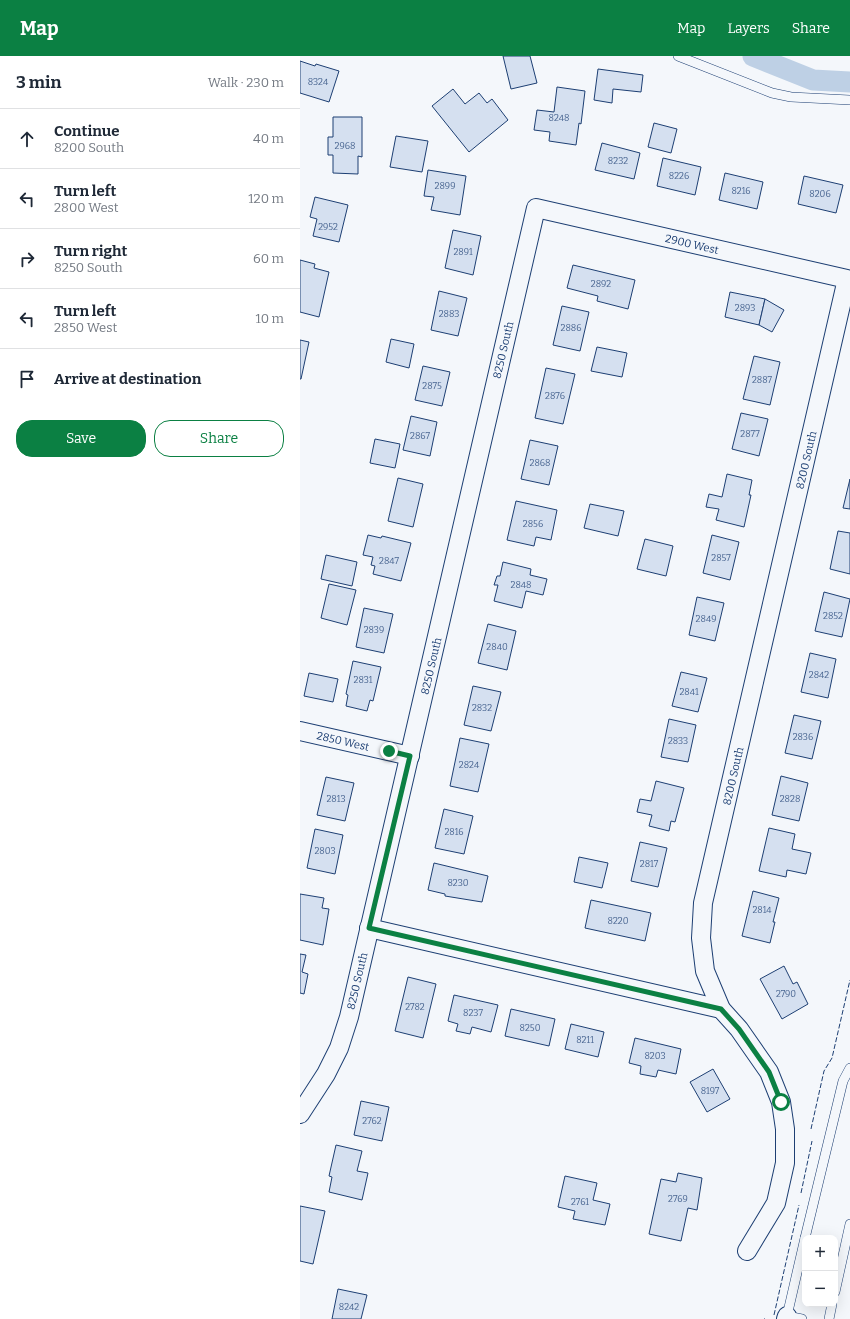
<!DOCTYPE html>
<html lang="en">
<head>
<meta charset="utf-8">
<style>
  body { margin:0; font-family:Bitter,serif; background:#f6f6f7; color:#1f2937 }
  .controls { position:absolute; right:12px; bottom:12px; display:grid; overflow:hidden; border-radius:8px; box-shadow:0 4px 16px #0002 }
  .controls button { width:36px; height:36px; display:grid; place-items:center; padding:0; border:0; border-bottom:1px solid #e0e1e3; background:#fff; color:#1f2937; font:20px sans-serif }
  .stop { position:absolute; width:12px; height:12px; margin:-9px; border:3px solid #0b8043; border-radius:50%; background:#fff }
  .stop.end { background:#0b8043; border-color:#fff; box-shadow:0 1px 4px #0008 }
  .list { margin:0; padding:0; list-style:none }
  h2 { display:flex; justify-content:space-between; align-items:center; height:52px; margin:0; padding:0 16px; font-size:17px }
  h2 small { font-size:13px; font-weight:400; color:#747a83 }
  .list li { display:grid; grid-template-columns:26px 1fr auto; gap:12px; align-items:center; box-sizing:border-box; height:60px; padding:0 16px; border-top:1px solid #e0e1e3 }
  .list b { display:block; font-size:15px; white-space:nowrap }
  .list p { margin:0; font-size:13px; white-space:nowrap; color:#747a83 }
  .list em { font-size:13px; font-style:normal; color:#747a83 }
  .actions { display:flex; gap:8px; padding:12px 16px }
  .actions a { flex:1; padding:9px 0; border:1px solid #0b8043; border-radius:16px; text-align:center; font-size:14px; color:#0b8043 }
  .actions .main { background:#0b8043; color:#fff }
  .icon { flex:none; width:22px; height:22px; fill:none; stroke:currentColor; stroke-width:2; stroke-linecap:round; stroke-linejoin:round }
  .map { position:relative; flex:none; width:550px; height:1263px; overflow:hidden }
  header { display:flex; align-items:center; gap:24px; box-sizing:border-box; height:56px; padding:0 20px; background:#0b8043; color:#fff }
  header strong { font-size:19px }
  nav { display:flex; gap:22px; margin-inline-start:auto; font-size:14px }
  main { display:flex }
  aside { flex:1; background:#fff }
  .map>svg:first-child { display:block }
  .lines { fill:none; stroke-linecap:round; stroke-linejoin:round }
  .canal { stroke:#bed0e5; stroke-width:21 }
  .building { fill:#d5e0f0; stroke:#1d3f73 }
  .lane-casing { stroke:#1d3f73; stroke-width:10 }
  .street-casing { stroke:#1d3f73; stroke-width:20 }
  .lane { stroke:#f4f7fb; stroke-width:9 }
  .street { stroke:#f4f7fb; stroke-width:18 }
  .fence { stroke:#1d3f73; stroke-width:1; stroke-dasharray:5 2; stroke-linecap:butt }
  .route { stroke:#0b8043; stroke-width:5 }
  .labels { text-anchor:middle; stroke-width:3; stroke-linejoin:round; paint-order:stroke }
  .number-label { font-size:9px; fill:#4b6792 }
  .street-label { font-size:11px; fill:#1d3f73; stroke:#f4f7fb }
</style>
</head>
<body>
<header>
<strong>Map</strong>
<nav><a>Map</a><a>Layers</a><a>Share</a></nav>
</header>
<main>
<aside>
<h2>3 min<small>Walk · 230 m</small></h2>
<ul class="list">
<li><svg class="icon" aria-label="ahead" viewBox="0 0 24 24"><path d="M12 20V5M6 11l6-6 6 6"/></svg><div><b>Continue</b><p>8200 South</p></div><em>40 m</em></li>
<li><svg class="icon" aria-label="left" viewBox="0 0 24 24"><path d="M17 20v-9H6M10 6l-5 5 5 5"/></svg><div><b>Turn left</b><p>2800 West</p></div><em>120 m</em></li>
<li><svg class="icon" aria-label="right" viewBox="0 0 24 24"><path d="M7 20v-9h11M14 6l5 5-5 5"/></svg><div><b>Turn right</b><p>8250 South</p></div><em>60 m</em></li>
<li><svg class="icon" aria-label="left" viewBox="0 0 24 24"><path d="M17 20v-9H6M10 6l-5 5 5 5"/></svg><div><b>Turn left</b><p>2850 West</p></div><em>10 m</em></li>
<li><svg class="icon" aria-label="arrive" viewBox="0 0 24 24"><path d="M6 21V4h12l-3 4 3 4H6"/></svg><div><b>Arrive at destination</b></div></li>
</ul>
<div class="actions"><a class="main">Save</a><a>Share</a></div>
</aside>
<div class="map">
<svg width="550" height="1263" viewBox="0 0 550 1263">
  <rect width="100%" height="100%" fill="#f4f7fb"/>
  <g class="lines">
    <!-- canal -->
    <polyline class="canal" points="453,0 513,24 550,26"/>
  </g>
  <!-- building -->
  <g class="building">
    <polygon points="203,0 230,0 237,27 211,33"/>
    <polygon points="0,5 15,10 16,8 39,15 29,46 0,37"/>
    <polygon points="298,13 343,19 341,36 313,33 312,47 294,44"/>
    <polygon points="257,31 285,35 281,68 279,67 276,89 249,85 250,76 234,74 237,54 254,56"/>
    <polygon points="153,33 165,48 179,37 187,47 192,43 208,64 169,96 132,50"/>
    <polygon points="33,61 62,61 62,101 58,100 58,118 33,117 33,99 28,99 28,81 33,81"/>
    <polygon points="354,67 377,73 371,97 348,91"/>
    <polygon points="96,80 128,85 122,116 90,111"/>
    <polygon points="302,87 340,97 334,123 295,114"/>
    <polygon points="363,102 401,111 395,139 357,130"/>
    <polygon points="128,114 166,120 160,159 131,154 134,141 124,140"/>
    <polygon points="425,117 463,126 457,153 419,144"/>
    <polygon points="504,120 543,129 536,157 498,148"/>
    <polygon points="15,141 48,149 39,186 13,180 17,163 10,161"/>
    <polygon points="153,174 181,180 173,219 145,212"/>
    <polygon points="0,204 15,208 14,212 29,216 19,261 0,256"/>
    <polygon points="273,209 335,224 328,253 297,245 298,240 267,232"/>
    <polygon points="139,235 167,242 158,280 131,274"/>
    <polygon points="430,236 465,243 459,269 425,261"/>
    <polygon points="465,243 484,254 472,276 459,269"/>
    <polygon points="262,250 289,256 280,295 253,289"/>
    <polygon points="91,283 114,288 109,312 86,306"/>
    <polygon points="0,284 9,286 1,323 0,323"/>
    <polygon points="297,291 327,297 322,321 291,315"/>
    <polygon points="454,300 480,306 470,349 443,343"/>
    <polygon points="123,310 150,316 142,350 115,344"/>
    <polygon points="246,312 275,318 263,368 235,362"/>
    <polygon points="441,357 468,363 459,400 432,393"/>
    <polygon points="111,360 137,366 130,400 103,394"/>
    <polygon points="75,383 100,388 95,412 70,407"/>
    <polygon points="230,384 258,390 249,429 221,423"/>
    <polygon points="427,418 452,424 449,439 451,439 444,471 416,464 419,453 406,451 409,438 422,441"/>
    <polygon points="98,422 123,428 113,471 88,465"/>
    <polygon points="550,423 550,453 543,452"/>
    <polygon points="216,445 257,454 251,484 236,481 234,490 207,484"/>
    <polygon points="290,448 324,455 318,480 284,472"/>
    <polygon points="538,475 550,477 550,518 530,513"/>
    <polygon points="68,479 81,482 82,480 111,487 101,525 73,518 75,510 71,509 73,501 63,499"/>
    <polygon points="412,479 439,486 430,524 403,517"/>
    <polygon points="345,483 373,490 366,520 337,513"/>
    <polygon points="26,499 57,506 52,530 21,523"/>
    <polygon points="203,506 231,513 230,519 247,523 243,539 226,535 222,552 194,545 198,529 194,529 197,520 200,520"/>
    <polygon points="29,528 56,534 47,569 21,562"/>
    <polygon points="524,536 550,543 542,581 515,575"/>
    <polygon points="397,541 424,547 415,585 389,579"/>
    <polygon points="64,552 93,558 84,597 56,591"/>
    <polygon points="188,568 216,575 207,614 178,607"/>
    <polygon points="510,597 536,603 528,642 501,636"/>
    <polygon points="53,605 81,611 73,645 70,644 67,655 46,650 48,639 46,638"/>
    <polygon points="381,616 407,622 398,656 372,650"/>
    <polygon points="9,617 38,623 33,646 4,640"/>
    <polygon points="173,630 201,636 191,675 164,669"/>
    <polygon points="494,659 521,665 512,703 485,697"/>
    <polygon points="369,663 396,669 388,706 361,701"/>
    <polygon points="160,682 189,688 178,736 150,730"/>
    <polygon points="481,720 508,727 499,765 472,759"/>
    <polygon points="26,721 54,727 45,765 17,759"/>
    <polygon points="356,725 384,732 375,766 371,765 369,775 349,770 352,759 337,756 340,743 351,745"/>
    <polygon points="144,753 173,760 164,798 135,792"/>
    <polygon points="469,772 495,778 492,793 511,797 506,818 487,814 486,821 459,815"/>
    <polygon points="15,773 43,779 35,818 7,812"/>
    <polygon points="340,786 367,792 358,831 331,825"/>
    <polygon points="279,801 308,807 302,832 274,826"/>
    <polygon points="134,807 188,820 182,846 145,840 145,838 128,834"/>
    <polygon points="453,835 479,842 473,866 475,866 470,887 442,880"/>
    <polygon points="0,838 24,842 22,852 29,853 23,889 0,884"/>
    <polygon points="291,844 351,857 345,885 285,872"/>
    <polygon points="0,898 6,899 2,916 8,918 4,938 0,937"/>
    <polygon points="484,910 493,928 497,926 508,948 482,963 460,923"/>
    <polygon points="108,921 136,928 123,982 95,975"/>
    <polygon points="154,939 198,949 191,976 172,971 170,978 156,975 158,968 148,965"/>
    <polygon points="211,953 255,963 249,990 205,980"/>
    <polygon points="271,968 304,976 298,1001 265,993"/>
    <polygon points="335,982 381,993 376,1018 358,1014 356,1021 340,1018 341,1010 329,1007"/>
    <polygon points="413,1013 430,1043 407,1056 390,1026"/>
    <polygon points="61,1045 89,1051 82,1085 54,1079"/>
    <polygon points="36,1089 62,1095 57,1115 68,1117 62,1144 29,1136 32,1121 29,1120"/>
    <polygon points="378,1117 402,1122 397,1154 388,1152 381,1185 349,1178 361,1123 376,1126"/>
    <polygon points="265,1120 297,1127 293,1144 310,1148 305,1169 273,1163 275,1155 258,1151"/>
    <polygon points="0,1150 25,1155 13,1208 0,1205"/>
    <polygon points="38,1233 67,1239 61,1263 32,1263"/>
  </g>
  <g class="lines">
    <defs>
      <g id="lane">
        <polyline points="378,0 472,37 491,41 550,44"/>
        <polyline points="505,1182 543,1025 550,1012"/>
        <polyline points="535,1236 550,1168"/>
        <polyline points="502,1263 487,1260 505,1182"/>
        <polyline points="529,1263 532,1248"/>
      </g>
      <g id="street">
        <polyline points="0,675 110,700"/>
        <polyline points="69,872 421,953"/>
        <polyline points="0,1058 26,1018 39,992 49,961 236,152 547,223 403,847 401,882 405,915 421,953 439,973 469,1016 481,1046 485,1073 485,1107 476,1147 447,1195"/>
        <polyline points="486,1263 487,1260"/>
      </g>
    </defs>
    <!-- lane casing -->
    <use href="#lane" class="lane-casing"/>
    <!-- street casing -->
    <use href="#street" class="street-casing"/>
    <!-- lane -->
    <use href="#lane" class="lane"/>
    <!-- street -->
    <use href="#street" class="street"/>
    <!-- fence -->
    <g class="fence">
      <polyline points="511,1073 524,1015 532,1002 550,924"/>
      <polyline points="501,1137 512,1085"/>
      <polyline points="474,1259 499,1149"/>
      <polyline points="464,1263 465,1263"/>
    </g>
  </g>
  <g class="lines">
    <!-- route -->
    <polyline class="route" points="89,695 110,700 69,872 421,953 439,973 469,1016 481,1046"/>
  </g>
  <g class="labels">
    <!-- number labels -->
    <g class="number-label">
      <text x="18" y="29">8324</text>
      <text x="259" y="65">8248</text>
      <text x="45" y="93">2968</text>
      <text x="318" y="108">8232</text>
      <text x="379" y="123">8226</text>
      <text x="145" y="133">2899</text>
      <text x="441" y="138">8216</text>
      <text x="520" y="141">8206</text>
      <text x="28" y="174">2952</text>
      <text x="163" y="199">2891</text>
      <text x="301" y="231">2892</text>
      <text x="445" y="255">2893</text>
      <text x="149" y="261">2883</text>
      <text x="271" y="275">2886</text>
      <text x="462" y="327">2887</text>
      <text x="132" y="333">2875</text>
      <text x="255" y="343">2876</text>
      <text x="450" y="381">2877</text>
      <text x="120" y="383">2867</text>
      <text x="240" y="410">2868</text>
      <text x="233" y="471">2856</text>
      <text x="421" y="505">2857</text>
      <text x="89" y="508">2847</text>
      <text x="221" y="532">2848</text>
      <text x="533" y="563">2852</text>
      <text x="406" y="566">2849</text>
      <text x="74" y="577">2839</text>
      <text x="197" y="594">2840</text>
      <text x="519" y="622">2842</text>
      <text x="63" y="627">2831</text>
      <text x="389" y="639">2841</text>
      <text x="182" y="655">2832</text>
      <text x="503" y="684">2836</text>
      <text x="378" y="688">2833</text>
      <text x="169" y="712">2824</text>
      <text x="36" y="746">2813</text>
      <text x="490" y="746">2828</text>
      <text x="154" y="779">2816</text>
      <text x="25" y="798">2803</text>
      <text x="349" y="811">2817</text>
      <text x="158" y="830">8230</text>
      <text x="462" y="857">2814</text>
      <text x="318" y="868">8220</text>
      <text x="486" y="941">2790</text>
      <text x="115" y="954">2782</text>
      <text x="173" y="960">8237</text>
      <text x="230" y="975">8250</text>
      <text x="285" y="987">8211</text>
      <text x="355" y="1003">8203</text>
      <text x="410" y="1038">8197</text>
      <text x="72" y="1068">2762</text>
      <text x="378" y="1146">2769</text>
      <text x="280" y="1149">2761</text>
      <text x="49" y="1254">8242</text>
    </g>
    <!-- street labels -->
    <g class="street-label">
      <text transform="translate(392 188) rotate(13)" y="4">2900 West</text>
      <text transform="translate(203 294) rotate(-77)" y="4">8250 South</text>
      <text transform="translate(506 404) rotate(-77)" y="4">8200 South</text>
      <text transform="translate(131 610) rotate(-77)" y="4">8250 South</text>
      <text transform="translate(43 685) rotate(13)" y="4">2850 West</text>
      <text transform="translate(433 720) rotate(-77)" y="4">8200 South</text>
      <text transform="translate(57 925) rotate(-77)" y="4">8250 South</text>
    </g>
  </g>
</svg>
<div class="controls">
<button>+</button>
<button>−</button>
</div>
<div class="stop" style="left:481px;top:1046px"></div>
<div class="stop end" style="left:89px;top:695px"></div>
</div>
</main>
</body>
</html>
